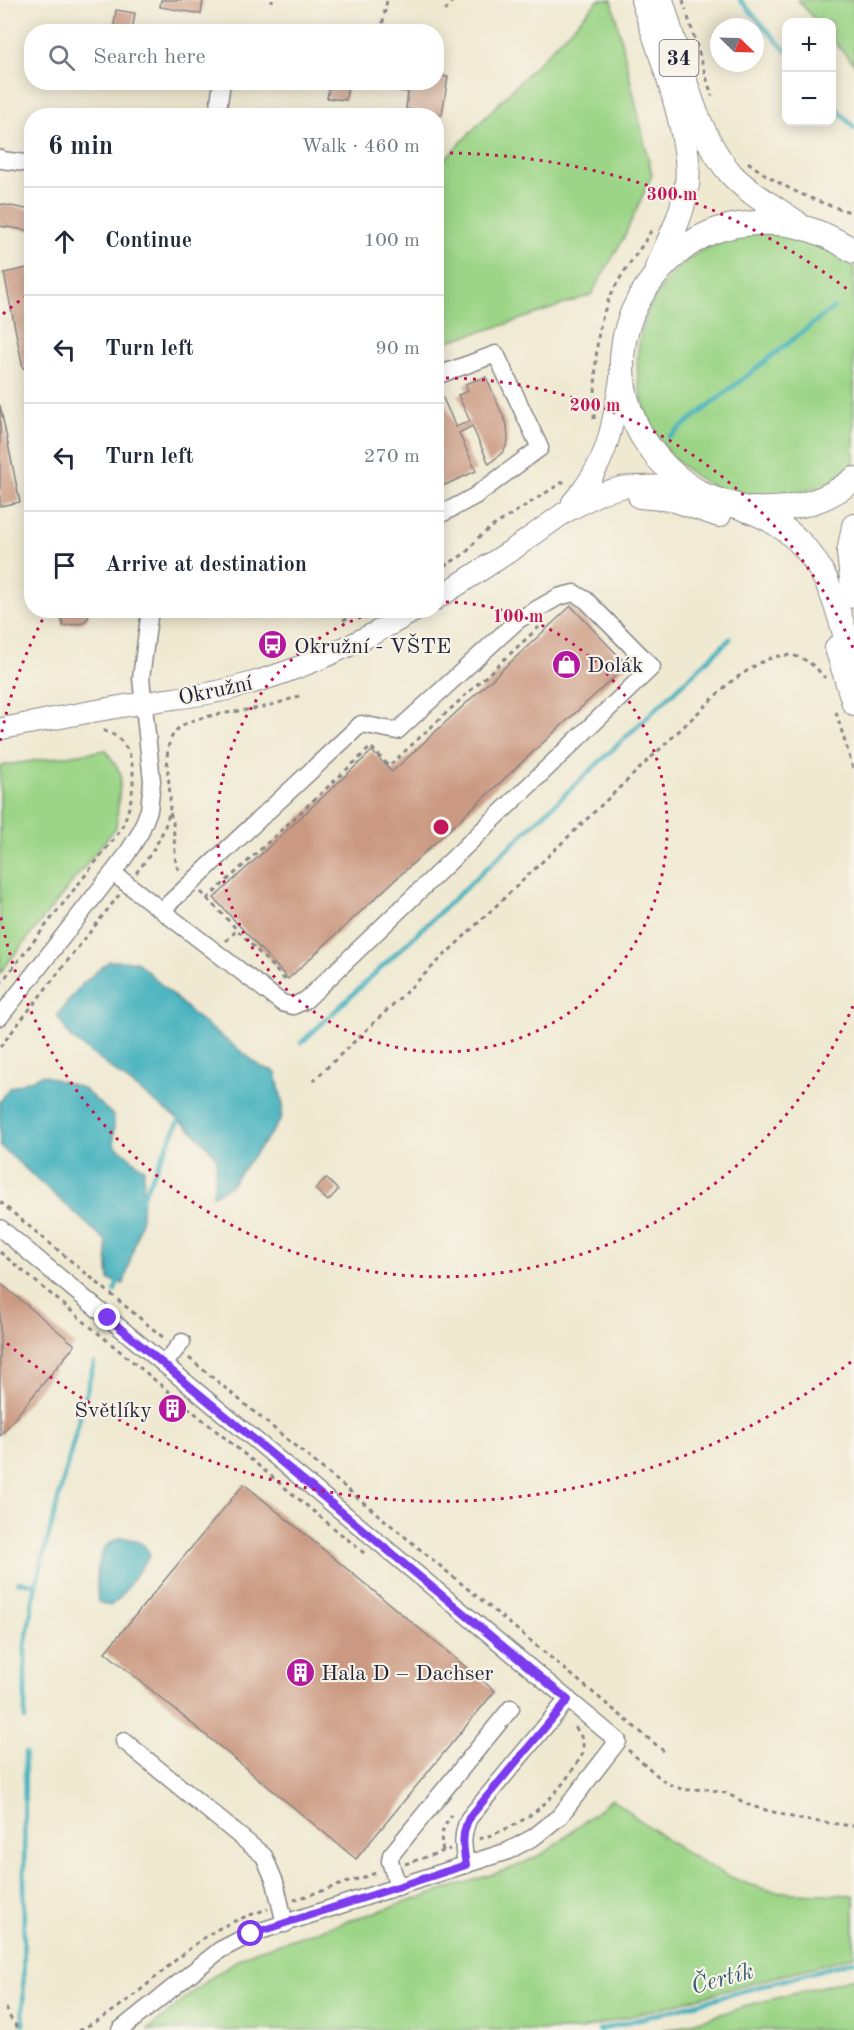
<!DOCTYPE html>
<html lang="en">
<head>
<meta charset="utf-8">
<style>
  body { margin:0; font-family:"Old Standard TT",serif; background:#f2f2f3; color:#1f2937 }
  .controls { position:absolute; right:18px; top:18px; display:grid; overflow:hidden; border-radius:12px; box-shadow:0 3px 15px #0003 }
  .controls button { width:54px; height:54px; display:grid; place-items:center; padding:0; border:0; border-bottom:2px solid #e0e1e3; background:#fff; color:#1f2937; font:30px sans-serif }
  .compass { position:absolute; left:710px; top:18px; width:54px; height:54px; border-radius:50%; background:#fff; box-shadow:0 3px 15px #0003; rotate:113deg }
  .stop { position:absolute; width:18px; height:18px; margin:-14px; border:4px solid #7c3aed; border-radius:50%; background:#fff }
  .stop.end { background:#7c3aed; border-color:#fff; box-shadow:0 2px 6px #0008 }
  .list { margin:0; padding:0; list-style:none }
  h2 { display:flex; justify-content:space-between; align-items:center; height:78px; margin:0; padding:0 24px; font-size:26px }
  h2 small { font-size:20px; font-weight:400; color:#747a83 }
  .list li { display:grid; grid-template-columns:39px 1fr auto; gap:18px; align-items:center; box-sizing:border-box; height:108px; padding:0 24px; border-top:2px solid #e0e1e3 }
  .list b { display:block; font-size:22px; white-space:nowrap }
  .list em { font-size:20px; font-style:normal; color:#747a83 }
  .icon { flex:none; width:33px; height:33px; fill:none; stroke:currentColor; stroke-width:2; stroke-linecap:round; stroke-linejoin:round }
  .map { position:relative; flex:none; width:854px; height:2030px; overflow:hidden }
  .search { position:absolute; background:#fff; box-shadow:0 3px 15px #0003; left:24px; top:24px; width:420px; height:66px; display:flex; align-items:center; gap:15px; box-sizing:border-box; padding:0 21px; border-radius:24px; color:#747a83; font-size:22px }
  .panel { position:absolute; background:#fff; box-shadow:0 3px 15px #0003; left:24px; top:108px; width:420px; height:510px; border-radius:24px }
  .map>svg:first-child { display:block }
  .green { fill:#9cd587; stroke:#5f7c61; stroke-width:1.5 }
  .water { fill:#42b1be; stroke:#326a7c; stroke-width:1.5 }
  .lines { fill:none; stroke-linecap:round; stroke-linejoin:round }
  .stream { stroke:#42b1be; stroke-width:4.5 }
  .building { fill:#cb9981 }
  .minor-casing { stroke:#888686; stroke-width:19 }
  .major-casing { stroke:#888686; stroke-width:23 }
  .highway-casing { stroke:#888686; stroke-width:26 }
  .path { stroke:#888686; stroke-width:3; stroke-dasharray:4.5 4.5; stroke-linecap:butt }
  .minor { stroke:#fff; stroke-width:16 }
  .major { stroke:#fff; stroke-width:21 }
  .highway { stroke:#fff; stroke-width:24 }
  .route { stroke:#7c3aed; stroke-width:8 }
  .ring { fill:none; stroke:#c2185b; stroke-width:3; stroke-dasharray:3 6 }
  .labels { text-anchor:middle; stroke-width:4.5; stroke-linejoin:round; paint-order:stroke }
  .shield { fill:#f7f3e8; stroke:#62616f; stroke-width:1.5 }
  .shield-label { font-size:21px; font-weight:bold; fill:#22223b }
  .poi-label { font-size:22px; fill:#22223b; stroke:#f7f3e8; text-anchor:start }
  .street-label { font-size:22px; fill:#22223b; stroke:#f7f3e8 }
  .water-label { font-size:24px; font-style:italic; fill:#2f5b6f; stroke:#f7f3e8 }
  .centre { fill:#c2185b; stroke:#f7f3e8; stroke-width:3 }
  .ring-label { font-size:18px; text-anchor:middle; font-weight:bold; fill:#c2185b; stroke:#f7f3e8; stroke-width:4.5; stroke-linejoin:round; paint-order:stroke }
</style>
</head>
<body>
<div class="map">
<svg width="854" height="2030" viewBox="0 0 854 2030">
  <rect width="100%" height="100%" fill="#f7f3e8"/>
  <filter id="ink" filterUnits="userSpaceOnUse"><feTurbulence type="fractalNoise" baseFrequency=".0167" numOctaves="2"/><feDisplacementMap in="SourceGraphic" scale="12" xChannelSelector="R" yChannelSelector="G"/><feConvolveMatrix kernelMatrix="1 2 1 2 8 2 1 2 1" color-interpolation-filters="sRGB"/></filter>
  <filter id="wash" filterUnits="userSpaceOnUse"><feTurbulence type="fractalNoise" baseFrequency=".008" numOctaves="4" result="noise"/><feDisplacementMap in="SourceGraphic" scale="24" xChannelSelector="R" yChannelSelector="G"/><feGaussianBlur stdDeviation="1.35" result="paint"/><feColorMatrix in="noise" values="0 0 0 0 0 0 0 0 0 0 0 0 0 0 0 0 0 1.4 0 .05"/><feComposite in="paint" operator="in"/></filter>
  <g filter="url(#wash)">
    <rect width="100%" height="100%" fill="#efe9d1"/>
    <!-- green -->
    <g class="green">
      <polygon points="599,0 612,0 652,175 623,239 591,295 504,325 437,344 437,167"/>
      <polygon points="798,0 854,0 854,64 832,39 832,22 817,22"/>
      <path d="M760,232L789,233L843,254L854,264V466C828,486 799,497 766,497C632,496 589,316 704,249C721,239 741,236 760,232Z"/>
      <polygon points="106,750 121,774 116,827 0,973 0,766"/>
      <path d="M612,1799C655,1832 721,1883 775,1891C801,1895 828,1893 854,1895V1956L579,2030H148C183,2002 214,1970 255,1951L515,1867L546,1852Z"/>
      <polygon points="854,1978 854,2030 661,2030 676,2028 753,2004"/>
    </g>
    <!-- water -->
    <g class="water">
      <path d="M109,961H136L195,1016L263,1068L272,1070L276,1073L283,1105L281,1120L230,1186L213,1195L217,1158C202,1138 185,1122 164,1109L70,1037L57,1015L82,984Z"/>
      <polygon points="42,1075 82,1088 114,1116 114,1144 144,1169 142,1217 124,1284 109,1280 106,1241 0,1146 0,1102 9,1088"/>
      <path d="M121,1537C134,1540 145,1541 150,1555L119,1599L110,1606L98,1602C96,1587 96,1554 108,1544C112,1541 117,1540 121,1537Z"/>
    </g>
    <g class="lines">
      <!-- stream -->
      <g class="stream">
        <polyline points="740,0 786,51"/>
        <polyline points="832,103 854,128"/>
        <polyline points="669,437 833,308"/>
        <polyline points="301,1043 730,639"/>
        <polyline points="140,1202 180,1119 179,1114"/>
        <polyline points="115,1291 118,1279"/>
        <polyline points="18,1582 36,1584"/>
        <polyline points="25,1719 25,1646 36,1584 94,1363"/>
        <polyline points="23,2025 25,1753"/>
        <polyline points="599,2030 854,1961"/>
      </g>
    </g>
    <g id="blocks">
      <!-- building -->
      <g class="building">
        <polygon points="161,0 203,0 201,14 160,7"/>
        <polygon points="116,10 135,13 132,32 113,32"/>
        <polygon points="436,75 448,77 442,115 406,109 408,92 354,84 436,82"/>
        <polygon points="330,82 348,82 346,100 327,98"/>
        <polygon points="0,204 32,210 32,231 0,226"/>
        <polygon points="28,268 32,284 32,366 23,368 4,273"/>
        <polygon points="486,377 507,425 508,441 504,451 489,464 472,426 459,433 476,471 436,489 436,399 442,396 456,427 470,421 458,395 468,391 465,384"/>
        <polygon points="0,405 20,502 0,506"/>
        <polygon points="571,606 627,665 288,979 214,898 372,751 392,772"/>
        <polygon points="60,610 89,610 88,618 83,623 63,626"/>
        <polygon points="326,1178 338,1190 328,1201 315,1189"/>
        <polygon points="0,1283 75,1345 0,1436"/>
        <polygon points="244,1484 495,1691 356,1859 105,1652"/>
      </g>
    </g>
  </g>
  <g filter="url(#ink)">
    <use href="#blocks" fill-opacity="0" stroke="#888686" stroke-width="1.5"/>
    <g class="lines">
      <defs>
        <g id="minor">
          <polyline points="217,116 222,82"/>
          <polyline points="0,158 2,160 32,164"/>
          <polyline points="436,376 496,354 540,448 475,496 436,517"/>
          <polyline points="113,873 282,1003 293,1006 306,1000 652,667 586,600 574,593 558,597 518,620 397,731 361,724 162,910"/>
          <polyline points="0,1017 125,857 140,833 149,810 152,781 141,678 150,610"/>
          <polyline points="0,1228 618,1741 560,1816 534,1837 508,1851 251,1934 220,1950 120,2030"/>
          <polyline points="164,1364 182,1342"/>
          <polyline points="124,1741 264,1856 275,1882 285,1924"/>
          <path d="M466,1865C463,1847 461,1835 469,1818L568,1699"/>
          <polyline points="398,1887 390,1861 391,1855 511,1708"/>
        </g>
        <g id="major">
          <path d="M572,503C609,462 612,428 621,376"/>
          <polyline points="436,599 515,548 564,513 601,493 623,487 688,485"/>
          <path d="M0,729C48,720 95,710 143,703C173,698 203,696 233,688C297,672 360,643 416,610"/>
        </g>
        <g id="highway">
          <path d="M643,0C658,48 696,143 686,191C681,218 668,243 657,268"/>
          <path d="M661,0C679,56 692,129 731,174C747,192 777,209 797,223"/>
          <path d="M854,251C816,227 783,218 738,225C695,231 660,263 639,299C599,371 633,456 702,494C716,501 730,503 745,509C768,517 789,529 805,548C833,580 842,625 854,665"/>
          <polyline points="640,496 672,499 719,515"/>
          <path d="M752,509C789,511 825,503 854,479"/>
          <polyline points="854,526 849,553 854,596"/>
          <polyline points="837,648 854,703"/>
        </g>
      </defs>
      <!-- minor casing -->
      <use href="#minor" class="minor-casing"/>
      <!-- major casing -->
      <use href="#major" class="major-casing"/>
      <!-- highway casing -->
      <use href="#highway" class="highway-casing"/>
      <!-- path -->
      <g class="path">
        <polyline points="683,0 686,10"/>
        <polyline points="272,2 272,0"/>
        <polyline points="445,11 453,0"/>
        <polyline points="688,17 712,96"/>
        <polyline points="381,32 387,0"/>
        <path d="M748,162C778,186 817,203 854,213"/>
        <path d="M594,419C597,380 592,341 607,304C617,277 638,255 652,229"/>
        <polyline points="436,571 466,553 478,538 490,528 566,480"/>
        <polyline points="343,620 366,610"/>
        <polyline points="836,712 854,772"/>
        <polyline points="170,813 173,822 176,866 182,873"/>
        <path d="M136,873C151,855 164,835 169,813C175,786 154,743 183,725C202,714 241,712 264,707C276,704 288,700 299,696"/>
        <polyline points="201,892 288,983"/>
        <polyline points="207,899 371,747 389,766 539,627"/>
        <polyline points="226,941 237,930"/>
        <path d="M0,984L120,831C136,800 145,740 101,730"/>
        <polyline points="0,1047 119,895"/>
        <path d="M313,1081L729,683C764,659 792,637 825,678"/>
        <polyline points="0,1202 165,1339"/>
        <polyline points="0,1252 364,1553"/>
        <polyline points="189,1358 666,1753"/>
        <polyline points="628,1750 666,1783 684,1790 707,1789 726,1793 751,1806 803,1820 854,1826"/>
        <path d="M479,1839C530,1823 555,1800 582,1755C585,1743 582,1736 575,1727"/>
        <path d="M443,1851C439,1836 443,1826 452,1815"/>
        <polyline points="405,1864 450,1849"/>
        <polyline points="294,1900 379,1872"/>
        <polyline points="6,2008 11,2019 19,2030"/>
        <path d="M79,2030C127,2009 163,1967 205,1937C224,1924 246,1916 268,1909"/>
      </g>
      <!-- minor -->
      <use href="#minor" class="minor"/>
      <!-- major -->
      <use href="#major" class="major"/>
      <!-- highway -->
      <use href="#highway" class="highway"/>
    </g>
  </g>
  <g class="lines" filter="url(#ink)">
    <!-- route -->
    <path class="route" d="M108,1318L568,1700L469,1818C461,1835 463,1847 466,1865L251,1934"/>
  </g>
  <!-- distance rings -->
  <g class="ring">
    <path d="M437 602A225 225 0 1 1 379 611"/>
    <path d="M853 1006A449 449 0 0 1 0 913M0 741A449 449 0 0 1 46 613M437 378A449 449 0 0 1 853 648"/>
    <path d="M851 1362A674 674 0 0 1 3 1340M3 314A674 674 0 0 1 31 292M441 153A674 674 0 0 1 851 292"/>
  </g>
  <!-- icons -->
  <defs>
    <symbol id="bus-disc" viewBox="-11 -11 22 22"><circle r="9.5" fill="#b5179e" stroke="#f7f3e8"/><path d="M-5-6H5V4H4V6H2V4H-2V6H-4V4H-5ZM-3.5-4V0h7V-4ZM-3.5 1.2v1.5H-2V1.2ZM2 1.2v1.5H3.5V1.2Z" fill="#fff"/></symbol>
    <symbol id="shop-disc" viewBox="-11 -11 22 22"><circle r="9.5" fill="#b5179e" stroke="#f7f3e8"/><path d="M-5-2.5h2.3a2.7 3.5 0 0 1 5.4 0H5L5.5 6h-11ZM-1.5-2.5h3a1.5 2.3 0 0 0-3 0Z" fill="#fff"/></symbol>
    <symbol id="building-disc" viewBox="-11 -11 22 22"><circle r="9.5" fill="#b5179e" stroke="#f7f3e8"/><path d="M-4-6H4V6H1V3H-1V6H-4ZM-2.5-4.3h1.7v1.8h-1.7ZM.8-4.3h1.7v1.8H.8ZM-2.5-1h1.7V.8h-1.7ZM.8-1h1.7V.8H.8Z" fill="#fff"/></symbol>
  </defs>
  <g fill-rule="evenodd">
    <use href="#bus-disc" x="256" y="628" width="33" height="33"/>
    <use href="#shop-disc" x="550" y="648" width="33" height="33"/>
    <use href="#building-disc" x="156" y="1392" width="33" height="33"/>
    <use href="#building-disc" x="284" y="1656" width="33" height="33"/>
  </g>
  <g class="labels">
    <!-- shield labels -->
    <rect class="shield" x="659.5" y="40" width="39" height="36" rx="4.5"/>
    <g class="shield-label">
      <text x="679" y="65">34</text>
    </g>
    <!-- poi labels -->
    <g class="poi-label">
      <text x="294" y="653">Okružní - VŠTE</text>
      <text x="587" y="672">Dolák</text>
      <text x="152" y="1417" text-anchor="end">Světlíky</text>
      <text x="321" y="1680">Hala D – Dachser</text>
    </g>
    <!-- street labels -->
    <g class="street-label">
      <text transform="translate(215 689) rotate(-12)" y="8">Okružní</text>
    </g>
    <!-- water labels -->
    <g class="water-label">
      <text transform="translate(722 1978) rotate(-15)" y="8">Čertík</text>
    </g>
  </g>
  <circle cx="441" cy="827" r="9" class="centre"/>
  <g class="ring-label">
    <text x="672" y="200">300 m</text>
    <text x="595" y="411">200 m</text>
    <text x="518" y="622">100 m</text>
  </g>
</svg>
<div class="controls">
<button>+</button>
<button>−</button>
</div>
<svg class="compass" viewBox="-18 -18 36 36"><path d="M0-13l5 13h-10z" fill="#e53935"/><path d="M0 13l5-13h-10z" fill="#747a83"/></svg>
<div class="stop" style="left:251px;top:1934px"></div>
<div class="stop end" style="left:108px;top:1318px"></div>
<div class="search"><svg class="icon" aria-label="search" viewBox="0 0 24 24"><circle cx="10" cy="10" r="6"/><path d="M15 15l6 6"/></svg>Search here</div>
<section class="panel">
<h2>6 min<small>Walk · 460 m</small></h2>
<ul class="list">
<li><svg class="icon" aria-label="ahead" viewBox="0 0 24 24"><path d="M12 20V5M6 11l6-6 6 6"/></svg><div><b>Continue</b></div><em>100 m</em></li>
<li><svg class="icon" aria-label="left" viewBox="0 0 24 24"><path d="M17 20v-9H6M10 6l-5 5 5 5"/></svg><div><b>Turn left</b></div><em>90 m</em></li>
<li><svg class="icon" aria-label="left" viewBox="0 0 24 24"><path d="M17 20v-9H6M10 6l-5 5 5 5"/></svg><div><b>Turn left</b></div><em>270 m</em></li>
<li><svg class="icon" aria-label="arrive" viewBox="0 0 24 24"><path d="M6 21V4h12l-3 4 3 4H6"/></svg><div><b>Arrive at destination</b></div></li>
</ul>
</section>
</div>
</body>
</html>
